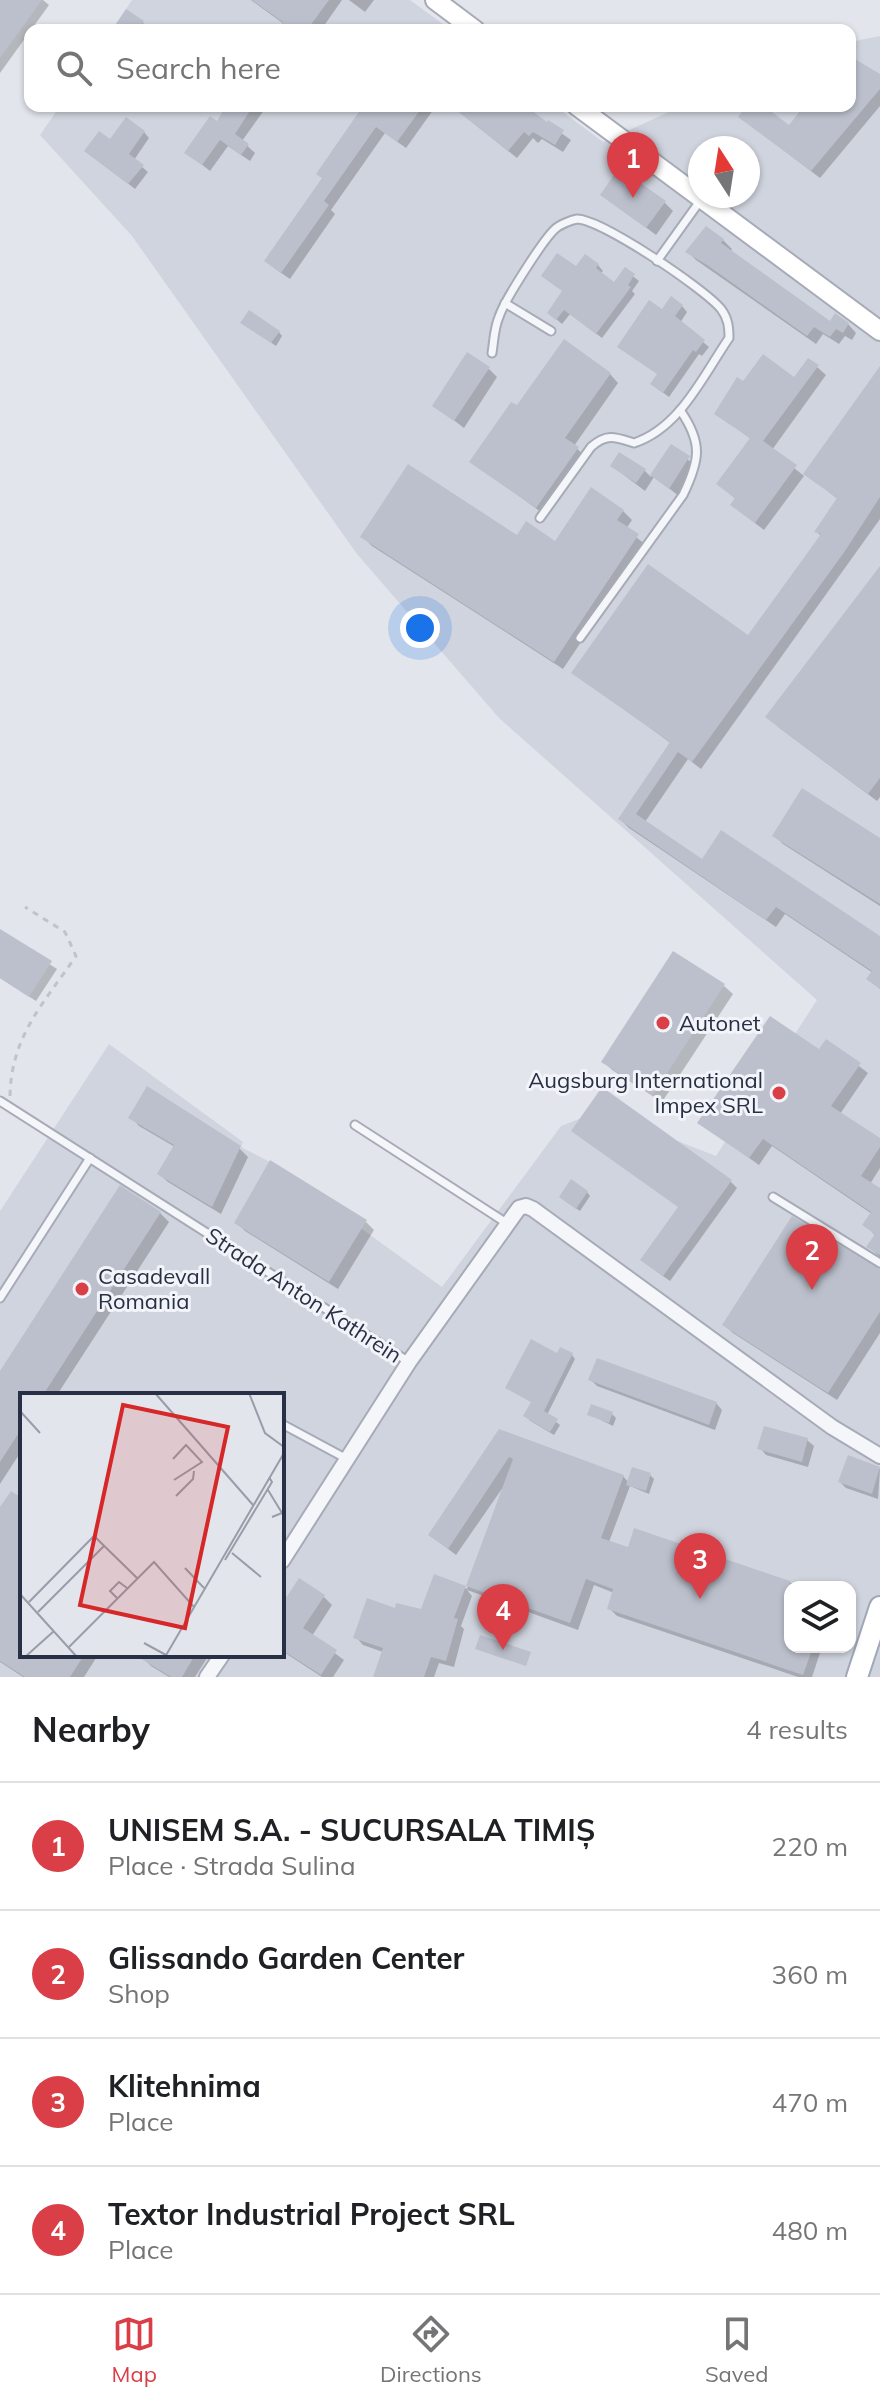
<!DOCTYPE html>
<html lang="en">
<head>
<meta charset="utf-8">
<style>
  body { margin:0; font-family:Mulish,sans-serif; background:#f6f6f6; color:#202124 }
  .controls { position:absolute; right:24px; bottom:24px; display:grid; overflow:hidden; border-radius:16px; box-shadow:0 2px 6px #0004 }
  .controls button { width:72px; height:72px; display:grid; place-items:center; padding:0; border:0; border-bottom:2px solid #e0e0e0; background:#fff; color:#202124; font:40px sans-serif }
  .compass { position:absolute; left:688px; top:136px; width:72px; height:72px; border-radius:50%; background:#fff; box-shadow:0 2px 6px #0004; rotate:348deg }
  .you { position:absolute; left:420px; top:628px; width:28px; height:28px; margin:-20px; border:6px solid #fff; border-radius:50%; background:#1a73e8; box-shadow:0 0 0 12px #1a73e833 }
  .badge { display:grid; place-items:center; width:52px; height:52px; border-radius:50%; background:#da3e47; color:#fff; font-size:26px; font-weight:700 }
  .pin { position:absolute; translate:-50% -66px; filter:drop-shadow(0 2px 4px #0008) }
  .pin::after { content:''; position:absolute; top:42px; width:28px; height:24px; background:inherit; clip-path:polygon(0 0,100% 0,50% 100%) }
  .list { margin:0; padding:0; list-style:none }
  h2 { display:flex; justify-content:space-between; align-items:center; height:104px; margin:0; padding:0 32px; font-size:34px }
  h2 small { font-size:26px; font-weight:400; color:#757577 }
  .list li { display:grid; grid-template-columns:52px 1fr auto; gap:24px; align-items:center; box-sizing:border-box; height:128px; padding:0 32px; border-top:2px solid #e0e0e0 }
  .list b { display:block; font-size:30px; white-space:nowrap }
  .list p { margin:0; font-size:26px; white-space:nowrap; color:#757577 }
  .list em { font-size:26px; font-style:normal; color:#757577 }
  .icon { flex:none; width:44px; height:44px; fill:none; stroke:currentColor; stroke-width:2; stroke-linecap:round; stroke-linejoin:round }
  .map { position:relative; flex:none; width:880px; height:1677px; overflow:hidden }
  .search { position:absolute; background:#fff; box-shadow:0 2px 6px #0004; left:24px; right:24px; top:24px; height:88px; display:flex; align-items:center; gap:20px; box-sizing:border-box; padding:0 28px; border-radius:16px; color:#757577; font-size:30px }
  .sheet { height:616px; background:#fff }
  nav { display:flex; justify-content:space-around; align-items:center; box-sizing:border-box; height:112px; border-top:2px solid #e0e0e0; background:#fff; font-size:22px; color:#757577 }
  nav a { display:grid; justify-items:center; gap:4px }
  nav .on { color:#da3e47 }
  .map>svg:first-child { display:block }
  .built { fill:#d0d4de; fill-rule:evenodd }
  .shadow { fill:#0003 }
  .building { fill:#bcc0cc }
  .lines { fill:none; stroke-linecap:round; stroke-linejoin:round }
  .lane-casing { stroke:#a6abb7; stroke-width:11 }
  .street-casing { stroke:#a6abb7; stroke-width:18 }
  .secondary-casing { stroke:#a6abb7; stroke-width:22 }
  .primary-casing { stroke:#a0a8b8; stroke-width:24 }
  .path { stroke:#c0c3ca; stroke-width:3; stroke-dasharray:6 6; stroke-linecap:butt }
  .lane { stroke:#f5f6f9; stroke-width:7 }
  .street { stroke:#f5f6f9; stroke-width:14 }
  .secondary { stroke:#fff; stroke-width:18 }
  .primary { stroke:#fff; stroke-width:20 }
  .poi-dot { fill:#da3e47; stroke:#f2f4f9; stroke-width:3 }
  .labels { text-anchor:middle; stroke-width:6; stroke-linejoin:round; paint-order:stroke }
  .poi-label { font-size:22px; fill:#283045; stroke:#f2f4f9; text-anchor:start }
  .street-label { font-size:22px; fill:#283045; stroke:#f2f4f9 }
  .inset-road { fill:none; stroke:#989da9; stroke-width:2 }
  .view { fill:#d62828; fill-opacity:0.15; stroke:#d62828; stroke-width:4 }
  .inset-edge { fill:none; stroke:#283045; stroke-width:4 }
</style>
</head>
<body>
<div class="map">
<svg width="880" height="1677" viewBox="0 0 880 1677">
  <rect width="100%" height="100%" fill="#e2e5ec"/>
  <!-- built -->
  <g class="built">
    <polygon points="132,0 410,0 451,30 112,30"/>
    <path d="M880,36V1677H0V1211L109,1044L243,1142L241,1147L268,1161L442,1287L561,1126L600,1111L716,1156L817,1000L499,718L357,554L132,236L40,135L60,106H555L603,142L682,106H850V42ZM700,148H748V196H700ZM22,1395H282V1655H22ZM790,1587H850V1647H790Z"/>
  </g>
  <!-- shadow -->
  <g class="shadow">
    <polygon points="0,0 43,0 49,5 0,73"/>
    <polygon points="251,0 342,0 321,30 280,30 284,24"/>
    <polygon points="349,0 374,0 365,12"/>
    <polygon points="127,12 143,23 149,30 114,30"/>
    <polygon points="850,58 880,76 880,106 820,178 740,117 749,106 760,106 790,128 807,106 850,106"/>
    <polygon points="229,106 267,106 242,141 255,153 250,161 228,146 210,171 187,153 217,124"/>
    <polygon points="367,106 436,106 406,148 385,133 331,210 335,214 290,279 274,268"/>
    <polygon points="463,106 523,106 571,140 563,152 542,139 538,143 533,138 517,158 468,119"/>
    <polygon points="144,132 149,138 134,160 148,172 135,189 93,156 110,142"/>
    <polygon points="603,195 664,202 673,211 656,235"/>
    <polygon points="706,229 723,240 732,249 730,252 830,324 848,324 856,333 852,340 845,336 839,344 823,334 816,344 696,260 687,251"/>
    <polygon points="598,265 603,271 600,274 615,284 625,270 639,281 632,291 635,294 602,338 570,314 562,324 555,318 576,269"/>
    <polygon points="682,306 687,312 680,323 709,347 702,356 699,354 669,397 658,389 662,312"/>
    <polygon points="247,326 279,332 282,336 276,346"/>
    <polygon points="817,367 826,375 772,450 804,476 764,530 742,513 737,500 718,484 751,439 716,413 743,383 795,380"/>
    <polygon points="489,369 497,377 464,428 434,405"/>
    <polygon points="610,374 618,383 574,446 586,457 545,515 471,461 517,408"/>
    <polygon points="880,375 880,519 701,769 688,759 645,822 702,862 880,940 880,989 869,979 873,973 785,914 776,927 629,828 620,819 672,744 574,673 749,638 822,537 817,532 839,500 806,474"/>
    <polygon points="672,447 697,467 679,496 654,477 645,491 612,466 644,470 651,477"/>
    <polygon points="623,511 632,520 626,529 646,545 563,669 372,546 363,537 517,538 555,544"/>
    <polygon points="880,569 880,797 877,801 777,726"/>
    <polygon points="774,835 880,840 880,906 783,844"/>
    <polygon points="0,932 57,969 36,1001 0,978"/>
    <polygon points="724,986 733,994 662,1102 612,1070 604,1062"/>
    <polygon points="826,1041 868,1073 840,1114 880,1140 880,1168 870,1184 880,1191 880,1257 869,1247 876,1236 865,1225 872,1214 772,1146 759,1165 700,1123 820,1051"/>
    <polygon points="131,1117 239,1148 248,1157 221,1214 168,1182 159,1174 175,1147 139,1126"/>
    <polygon points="730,1181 737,1188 670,1281 649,1266"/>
    <polygon points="121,1188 160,1213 169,1222 57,1395 22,1395 22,1450 0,1484 0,1375"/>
    <polygon points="587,1192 590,1196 580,1211 565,1201"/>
    <polygon points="236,1222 366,1222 374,1230 338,1289 245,1231"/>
    <polygon points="880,1271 880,1333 837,1400 733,1333 724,1325"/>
    <polygon points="572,1355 575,1359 547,1415 560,1425 554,1435 529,1420 533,1403 508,1388 558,1356"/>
    <polygon points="590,1379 716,1403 722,1410 715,1430 597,1386"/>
    <polygon points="589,1414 612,1414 616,1418 613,1426"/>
    <polygon points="500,1431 623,1476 629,1483 650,1475 654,1479 649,1494 630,1486 609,1542 629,1549 636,1530 803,1587 790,1587 790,1647 822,1647 812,1677 798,1677 617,1616 609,1608 614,1593 594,1585 578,1630 467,1590 472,1596 461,1626 464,1629 454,1667 439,1663 434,1677 375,1677 383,1652 363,1645 356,1637 396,1611 422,1612 436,1576 467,1589 506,1483 456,1555 430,1535"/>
    <polygon points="807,1440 814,1446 808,1467 766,1455 760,1448"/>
    <polygon points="849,1458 880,1469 878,1499 846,1488 840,1482"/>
    <polygon points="22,1500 22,1655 98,1655 84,1677 23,1677 0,1662 0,1511"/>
    <polygon points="324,1597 332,1605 312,1636 344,1660 333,1677 322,1677 282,1651 282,1608"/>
    <polygon points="144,1655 209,1655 195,1677 169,1677 151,1666 142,1657"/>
  </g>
  <!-- building -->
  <g class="building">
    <polygon points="0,0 42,0 0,58"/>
    <polygon points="252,0 329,0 307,30 277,30 283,22"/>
    <polygon points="126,9 144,21 138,30 112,30"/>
    <polygon points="850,56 880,74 880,89 811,171 738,117 746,106 764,106 789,125 804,106 850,106"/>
    <polygon points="226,106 253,106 235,134 249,144 241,155 220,140 202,165 184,153 210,116 217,121"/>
    <polygon points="363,106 423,106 397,142 376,127 324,201 329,205 281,273 264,261 322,178 316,174"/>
    <polygon points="451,106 526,106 547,122 548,120 564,130 555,145 533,132 529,136 524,132 508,151"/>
    <polygon points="126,117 145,131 129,154 144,165 128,184 84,151 99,131 110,139"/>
    <polygon points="619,168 666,201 646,228 600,195"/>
    <polygon points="706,226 724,239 721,243 830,321 835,313 849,323 843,333 836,329 830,337 814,327 807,336 707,265 685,252"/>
    <polygon points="557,253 576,266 585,254 599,264 596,268 614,282 625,267 635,274 628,285 631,287 596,334 564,310 556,320 547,313 562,291 541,276"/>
    <polygon points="671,296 683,305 675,316 705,340 696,352 693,350 663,393 650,384 657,374 617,347 649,300 662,309"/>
    <polygon points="249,310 280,331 271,343 240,323"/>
    <polygon points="564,339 611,373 565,438 579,447 536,508 469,462 511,402 517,405"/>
    <polygon points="467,352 490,367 454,421 432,406"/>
    <polygon points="763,354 794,377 808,358 819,365 763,441 797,465 755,523 730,505 735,498 716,484 750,438 714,414 737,377 743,381"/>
    <polygon points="880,366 880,497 845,551 692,762 678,752 636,814 702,859 721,830 880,936 880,989 866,979 872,971 776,907 766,920 618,819 670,742 571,673 648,564 748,635 821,534 814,532 837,498 803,474"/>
    <polygon points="671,444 690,456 669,489 650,475"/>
    <polygon points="619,452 646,469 636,483 610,466"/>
    <polygon points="408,464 517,535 526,521 555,541 591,487 624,510 617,520 639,534 554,662 360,537"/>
    <polygon points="880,566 880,778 868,794 765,717"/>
    <polygon points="802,788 880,838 880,904 772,836"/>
    <polygon points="0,929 52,961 29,997 0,978"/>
    <polygon points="673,951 725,984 653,1095 601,1062"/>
    <polygon points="770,1016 819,1049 826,1039 861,1063 831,1106 880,1138 880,1147 861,1176 880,1188 880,1255 866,1247 875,1234 862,1225 871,1212 763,1139 749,1158 697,1123"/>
    <polygon points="147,1086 241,1146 212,1207 157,1174 174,1145 128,1118"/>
    <polygon points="602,1087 732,1180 663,1276 640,1260 678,1207 571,1131"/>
    <polygon points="270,1160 367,1220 329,1282 234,1223"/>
    <polygon points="571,1179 588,1191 576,1209 559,1197"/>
    <polygon points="120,1185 161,1212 43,1395 22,1395 22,1428 0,1462 0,1371"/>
    <polygon points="792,1216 880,1269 880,1312 828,1393 722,1325"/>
    <polygon points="531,1339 557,1353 560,1347 573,1353 544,1411 558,1419 550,1432 523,1416 531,1402 505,1388"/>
    <polygon points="597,1358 717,1402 709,1425 588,1380"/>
    <polygon points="591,1404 613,1412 609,1423 587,1415"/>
    <polygon points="764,1426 808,1438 802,1462 757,1449"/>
    <polygon points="499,1429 624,1475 601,1538 628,1547 634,1528 790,1581 790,1647 813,1647 803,1675 607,1609 613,1589 586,1579 570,1623 466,1586 513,1459 509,1457 448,1549 428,1535"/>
    <polygon points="848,1455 880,1467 872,1494 838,1482"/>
    <polygon points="632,1467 651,1473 646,1491 626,1485"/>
    <polygon points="11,1491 22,1498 22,1655 84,1655 70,1677 25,1677 0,1661 0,1507"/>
    <polygon points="434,1574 466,1586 454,1618 458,1619 446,1661 431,1657 424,1677 373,1677 383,1648 353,1638 367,1598 395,1608 396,1603 421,1609"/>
    <polygon points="299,1578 325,1595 303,1628 337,1650 321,1675 282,1650 282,1604"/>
    <polygon points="480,1635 531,1652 526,1666 475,1649"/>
    <polygon points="135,1655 195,1655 182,1677 171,1677"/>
  </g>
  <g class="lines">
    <defs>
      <g id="lane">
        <polyline points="657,261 700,201"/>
        <polyline points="505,303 551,331"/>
        <path d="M492,353C494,341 494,328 499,317C504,301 543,240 555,229C559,225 571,220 577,219C601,219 705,289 721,309C728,318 729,327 729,338C703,376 680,428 634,443C615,437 607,433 591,447L540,518"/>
        <path d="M580,638L683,495C700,460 703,443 680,410"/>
        <polyline points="0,1101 409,1362"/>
        <polyline points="355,1125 508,1224"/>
        <polyline points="773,1197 880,1263"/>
        <polyline points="0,1298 90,1158"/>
        <polyline points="282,1424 347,1459"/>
      </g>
      <g id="street">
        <polyline points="282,1561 409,1362 519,1208 526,1206 533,1209 832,1427 880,1456"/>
        <polyline points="207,1677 222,1655"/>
      </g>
      <g id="secondary">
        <polyline points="435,0 475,30"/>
        <polyline points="577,106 880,331"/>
      </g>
      <polyline id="primary" points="857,1677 880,1607"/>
    </defs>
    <!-- lane casing -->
    <use href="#lane" class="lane-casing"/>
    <!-- street casing -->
    <use href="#street" class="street-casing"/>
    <!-- secondary casing -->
    <use href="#secondary" class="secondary-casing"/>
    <!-- primary casing -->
    <use href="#primary" class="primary-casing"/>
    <!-- path -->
    <path class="path" d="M10,1096C11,1036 44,1003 76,956L65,932L25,907"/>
    <!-- lane -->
    <use href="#lane" class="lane"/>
    <!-- street -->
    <use href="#street" class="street"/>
    <!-- secondary -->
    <use href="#secondary" class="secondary"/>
    <!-- primary -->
    <use href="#primary" class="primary"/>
  </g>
  <!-- markers -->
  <g class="poi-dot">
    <circle cx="663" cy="1023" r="8"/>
    <circle cx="779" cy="1093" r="8"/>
    <circle cx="82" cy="1289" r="8"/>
  </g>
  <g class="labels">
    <!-- poi labels -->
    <g class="poi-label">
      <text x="679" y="1031">Autonet</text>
      <text x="763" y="1088" text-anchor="end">Augsburg International<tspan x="763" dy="25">Impex SRL</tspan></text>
      <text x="98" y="1284">Casadevall<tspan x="98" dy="25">Romania</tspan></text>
    </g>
    <!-- street labels -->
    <g class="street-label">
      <text transform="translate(304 1295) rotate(33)" y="8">Strada Anton Kathrein</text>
    </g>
  </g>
  <!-- overview -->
  <g transform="translate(20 1393)">
    <rect width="264" height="264" fill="#e2e5ec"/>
    <path class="inset-road" d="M135,0L233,112M229,0L245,40L264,54M0,18L20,40M153,66L166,52L182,69L154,87M248,97L262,120L252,124M156,103L173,86L174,78M212,160L241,184M205,167L252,89L249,84M165,175L184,195M0,201L57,264M97,205L90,198L99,189L107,195M9,209L74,143L117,185M18,219L84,153M124,250L146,262M49,254L134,169L174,214M5,264L34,238M145,264L264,60"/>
    <path class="view" d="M103,12L208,34L165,235L60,212Z"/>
    <rect width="264" height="264" class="inset-edge"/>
  </g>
</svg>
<div class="controls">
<button><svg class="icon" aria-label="layers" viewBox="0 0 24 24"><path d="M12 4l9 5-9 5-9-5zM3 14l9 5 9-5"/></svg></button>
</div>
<svg class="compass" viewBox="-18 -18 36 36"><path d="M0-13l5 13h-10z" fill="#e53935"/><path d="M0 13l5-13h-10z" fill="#757577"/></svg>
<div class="you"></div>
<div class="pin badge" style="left:633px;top:198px">1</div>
<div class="pin badge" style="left:812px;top:1290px">2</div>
<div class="pin badge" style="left:700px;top:1599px">3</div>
<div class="pin badge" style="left:503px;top:1650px">4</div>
<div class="search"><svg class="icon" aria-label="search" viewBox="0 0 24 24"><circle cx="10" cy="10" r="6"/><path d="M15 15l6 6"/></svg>Search here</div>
</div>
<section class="sheet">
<h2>Nearby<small>4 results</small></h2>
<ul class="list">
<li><span class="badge">1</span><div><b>UNISEM S.A. - SUCURSALA TIMIȘ</b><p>Place · Strada Sulina</p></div><em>220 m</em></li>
<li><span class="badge">2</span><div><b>Glissando Garden Center</b><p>Shop</p></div><em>360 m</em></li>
<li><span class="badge">3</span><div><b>Klitehnima</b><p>Place</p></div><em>470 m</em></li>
<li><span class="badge">4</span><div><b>Textor Industrial Project SRL</b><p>Place</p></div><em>480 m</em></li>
</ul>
</section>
<nav>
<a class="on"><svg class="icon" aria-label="map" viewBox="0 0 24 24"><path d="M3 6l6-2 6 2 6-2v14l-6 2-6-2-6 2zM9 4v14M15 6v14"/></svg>Map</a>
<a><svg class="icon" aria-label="directions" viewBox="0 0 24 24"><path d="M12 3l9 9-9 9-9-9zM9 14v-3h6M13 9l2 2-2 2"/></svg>Directions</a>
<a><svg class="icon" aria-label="saved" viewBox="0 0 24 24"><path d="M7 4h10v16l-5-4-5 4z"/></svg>Saved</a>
</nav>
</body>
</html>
